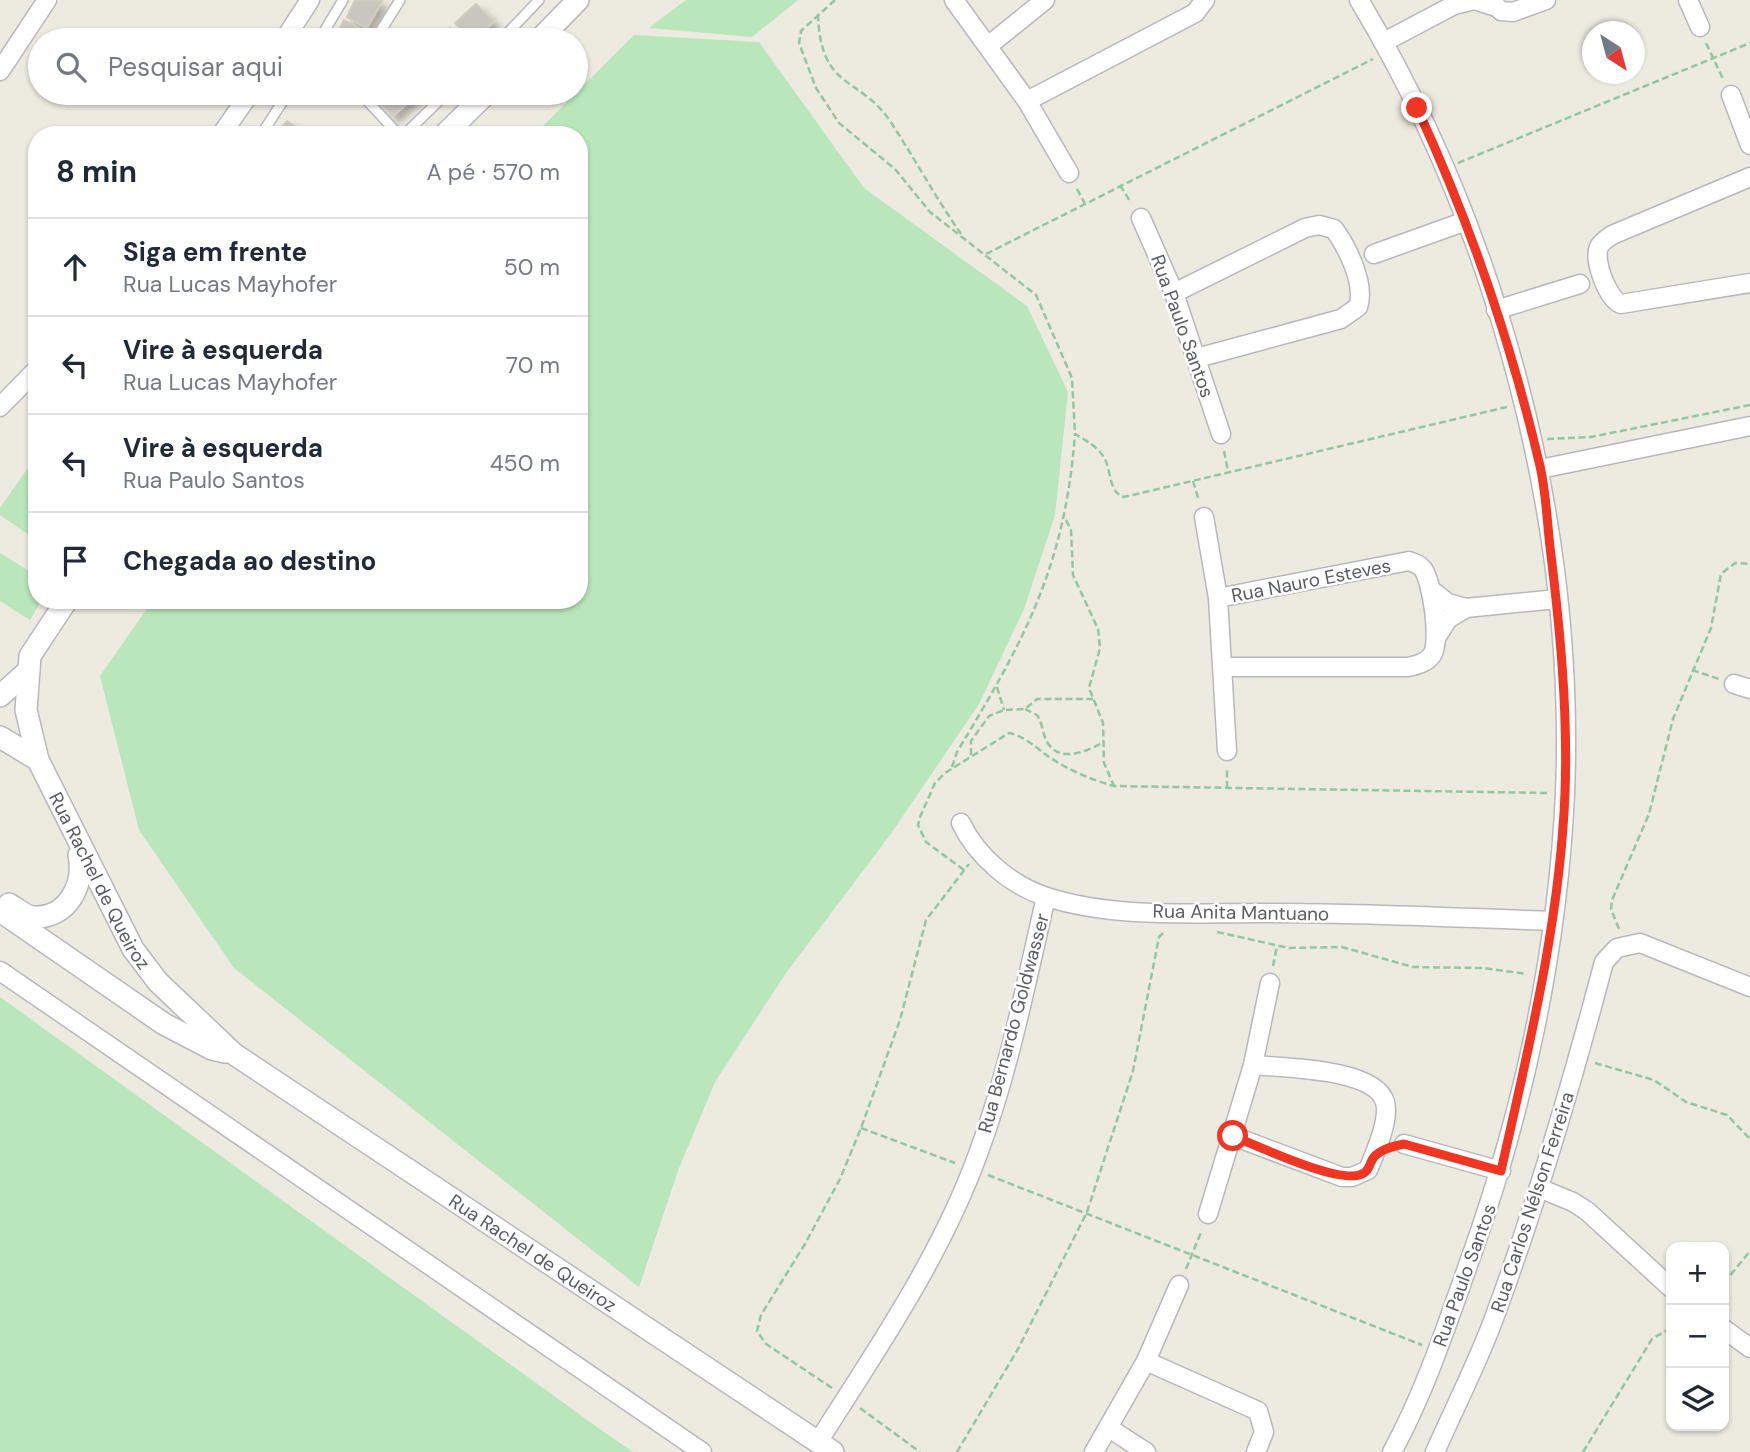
<!DOCTYPE html>
<html lang="pt">
<head>
<meta charset="utf-8">
<style>
  body { margin:0; font-family:"DM Sans",sans-serif; background:#f2f2f3; color:#1f2937 }
  .controls { position:absolute; right:21px; bottom:21px; display:grid; overflow:hidden; border-radius:14px; box-shadow:0 2px 5px #0004 }
  .controls button { width:63px; height:63px; display:grid; place-items:center; padding:0; border:0; border-bottom:2px solid #e0e1e3; background:#fff; color:#1f2937; font:35px sans-serif }
  .compass { position:absolute; left:1582px; top:21px; width:63px; height:63px; border-radius:50%; background:#fff; box-shadow:0 2px 5px #0004; rotate:144deg }
  .stop { position:absolute; width:21px; height:21px; margin:-16px; border:5px solid #f03622; border-radius:50%; background:#fff }
  .stop.end { background:#f03622; border-color:#fff; box-shadow:0 2px 7px #0008 }
  .list { margin:0; padding:0; list-style:none }
  h2 { display:flex; justify-content:space-between; align-items:center; height:91px; margin:0; padding:0 28px; font-size:30px }
  h2 small { font-size:23px; font-weight:400; color:#747a83 }
  .list li { display:grid; grid-template-columns:46px 1fr auto; gap:21px; align-items:center; box-sizing:border-box; height:98px; padding:0 28px; border-top:2px solid #e0e1e3 }
  .list b { display:block; font-size:26px; white-space:nowrap }
  .list p { margin:0; font-size:23px; white-space:nowrap; color:#747a83 }
  .list em { font-size:23px; font-style:normal; color:#747a83 }
  .icon { flex:none; width:38px; height:38px; fill:none; stroke:currentColor; stroke-width:2; stroke-linecap:round; stroke-linejoin:round }
  .map { position:relative; flex:none; width:1750px; height:1452px; overflow:hidden }
  .search { position:absolute; background:#fff; box-shadow:0 2px 5px #0004; left:28px; top:28px; width:560px; height:77px; display:flex; align-items:center; gap:18px; box-sizing:border-box; padding:0 24px; border-radius:38px; color:#747a83; font-size:26px }
  .panel { position:absolute; background:#fff; box-shadow:0 2px 5px #0004; left:28px; top:126px; width:560px; height:483px; border-radius:28px }
  .map>svg:first-child { display:block }
  .green { fill:#bae6bb }
  .building { fill:#c9c6bf; stroke:#d1ccbe; stroke-width:2; filter:url(#shadow) }
  .lines { fill:none; stroke-linecap:round; stroke-linejoin:round }
  .service-casing { stroke:#b6b8bd; stroke-width:12 }
  .minor-casing { stroke:#b6b8bd; stroke-width:21 }
  .tertiary-casing { stroke:#b6b8bd; stroke-width:24 }
  .path { stroke:#93c7a2; stroke-width:2.5; stroke-dasharray:7 3.5; stroke-linecap:butt }
  .service { stroke:#fff; stroke-width:9 }
  .minor { stroke:#fff; stroke-width:18 }
  .tertiary { stroke:#fff; stroke-width:21 }
  .route { stroke:#f03622; stroke-width:9 }
  .labels { text-anchor:middle; stroke-width:5; stroke-linejoin:round; paint-order:stroke }
  .street-label { font-size:19px; fill:#595c62; stroke:#fff }
</style>
</head>
<body>
<div class="map">
<svg width="1750" height="1452" viewBox="0 0 1750 1452">
  <defs>
    <filter id="shadow"><feDropShadow dx="6" dy="6" stdDeviation="3.5" flood-color="#0004"/></filter>
  </defs>
  <rect width="100%" height="100%" fill="#edeae0"/>
  <!-- green -->
  <g class="green">
    <polygon points="686,0 798,0 752,37 649,28"/>
    <polygon points="634,35 759,42 864,188 1027,306 1068,392 1055,515 1024,609 979,704 890,835 786,973 715,1082 679,1168 639,1287 234,968 139,830 100,676 153,600 579,600 579,135 534,135"/>
    <polygon points="37,455 37,536 35,539 0,515 0,508"/>
    <polygon points="0,553 37,576 37,600 42,600 30,620 0,601"/>
    <polygon points="0,997 604,1432 633,1452 0,1452"/>
  </g>
  <!-- building -->
  <g class="building">
    <polygon points="355,0 382,1 367,28 347,17"/>
    <polygon points="476,4 494,22 471,40 455,23"/>
    <polygon points="344,20 365,32 361,40 334,40"/>
    <polygon points="450,28 461,40 437,40"/>
    <polygon points="381,93 411,93 414,97 393,116 376,97"/>
    <polygon points="287,121 307,134 276,135"/>
  </g>
  <g class="lines">
    <defs>
      <g id="service">
        <polyline points="319,40 343,0"/>
        <polyline points="375,40 400,0"/>
        <polyline points="501,40 539,0"/>
        <polyline points="360,93 399,135"/>
        <polyline points="261,135 288,93"/>
        <polyline points="404,135 447,93"/>
      </g>
      <g id="minor">
        <polyline points="954,0 1027,101 1069,173"/>
        <path d="M1359,0C1498,231 1576,524 1565,793C1558,949 1524,1108 1472,1254C1448,1321 1426,1390 1392,1452"/>
        <polyline points="1459,0 1454,5 1474,0 1493,6"/>
        <polyline points="1490,0 1501,11 1513,12 1546,0"/>
        <polyline points="1688,0 1700,27"/>
        <polyline points="284,40 310,0"/>
        <polyline points="1384,42 1454,5"/>
        <polyline points="988,46 1045,0"/>
        <polyline points="0,71 47,0"/>
        <polyline points="1731,95 1750,145"/>
        <polyline points="1027,101 1195,13 1205,0"/>
        <polyline points="221,135 250,93"/>
        <path d="M1750,177L1612,235C1607,239 1601,242 1599,247C1593,261 1608,299 1621,304L1750,283"/>
        <polyline points="1141,218 1174,293 1221,434"/>
        <polyline points="1374,254 1466,221"/>
        <path d="M1174,293L1305,228L1319,225L1334,229C1347,247 1366,284 1358,307L1341,319L1197,358"/>
        <polyline points="1496,310 1580,284"/>
        <polyline points="0,407 37,369"/>
        <polyline points="1540,469 1750,426"/>
        <polyline points="1204,517 1218,598 1227,751"/>
        <polyline points="1430,589 1448,603 1466,608 1448,619 1436,638"/>
        <path d="M1218,598L1409,561C1414,563 1419,564 1423,569C1432,582 1441,642 1432,655C1426,663 1417,665 1408,667H1225"/>
        <polyline points="1466,608 1557,599"/>
        <polyline points="1734,684 1750,689"/>
        <path d="M961,823C977,857 1012,886 1047,897C1119,920 1202,912 1275,913C1368,913 1460,918 1553,921"/>
        <polyline points="0,971 702,1452"/>
        <path d="M1233,1136L1342,1177H1352L1368,1170C1375,1153 1390,1120 1385,1102C1375,1068 1283,1068 1253,1065"/>
        <polyline points="1404,1144 1501,1171"/>
        <polyline points="1539,1188 1573,1202 1587,1211 1671,1288"/>
        <polyline points="1208,1214 1253,1065 1270,983"/>
        <polyline points="1724,1329 1750,1348"/>
        <polyline points="1146,1361 1258,1411 1264,1432 1256,1452"/>
        <polyline points="1109,1428 1146,1452"/>
        <path d="M818,1442C877,1349 940,1258 978,1154C1009,1071 1026,983 1046,897"/>
        <polyline points="1094,1452 1146,1361 1179,1285"/>
        <path d="M1435,1452C1454,1409 1476,1366 1493,1321C1537,1203 1572,1083 1604,962L1617,948L1640,943L1750,987"/>
      </g>
      <g id="tertiary">
        <polyline points="539,40 578,0"/>
        <polyline points="444,135 487,93"/>
        <polyline points="0,696 29,670"/>
        <path id="s1" d="M0,737L38,760L133,949L158,982L234,1054L833,1452"/>
        <polyline points="38,760 26,710 30,656 67,600"/>
        <path d="M9,904C16,908 25,916 33,917C68,919 85,884 79,855"/>
        <polyline points="0,911 164,1024 212,1049 225,1052"/>
      </g>
    </defs>
    <!-- service casing -->
    <use href="#service" class="service-casing"/>
    <!-- minor casing -->
    <use href="#minor" class="minor-casing"/>
    <!-- tertiary casing -->
    <use href="#tertiary" class="tertiary-casing"/>
    <!-- path -->
    <g class="path">
      <polyline points="835,0 801,31 799,43 816,88 839,123 895,169 930,212 1036,295 1072,378 1075,434"/>
      <path d="M818,14C820,92 861,75 892,124C916,161 936,198 961,234"/>
      <polyline points="1706,43 1724,81"/>
      <polyline points="1458,163 1750,43"/>
      <polyline points="1120,185 1131,203"/>
      <polyline points="1077,189 1085,204"/>
      <polyline points="986,254 1373,59"/>
      <polyline points="1547,439 1591,437 1750,405"/>
      <polyline points="1224,451 1228,471"/>
      <polyline points="1193,481 1199,501"/>
      <polyline points="1066,520 1071,530 1073,575 1098,629 1100,648 1089,688 1103,723 1104,763 1114,786"/>
      <polyline points="1692,670 1719,679"/>
      <polyline points="997,687 1004,710"/>
      <path d="M1025,709L1037,715C1043,724 1042,733 1047,742C1060,764 1087,751 1104,742"/>
      <polyline points="971,755 971,741 989,716 1004,710 1025,709 1037,699 1093,699"/>
      <path d="M952,767L957,752C1024,641 1065,567 1075,434C1087,441 1098,447 1105,459C1111,471 1109,493 1124,497L1507,407"/>
      <polyline points="1227,788 1227,768"/>
      <path d="M964,870L926,842L918,825L920,817L935,783L945,773L1009,733C1026,736 1038,750 1052,759C1071,771 1092,780 1114,786L1547,793"/>
      <polyline points="1619,929 1611,909 1612,900 1649,814 1673,719 1711,628 1721,574 1735,563 1750,564"/>
      <polyline points="1217,932 1289,948 1342,947 1413,967 1483,968 1527,974"/>
      <polyline points="1273,966 1277,946"/>
      <polyline points="1595,1063 1654,1080 1686,1102 1727,1115 1750,1139"/>
      <polyline points="861,1128 955,1163"/>
      <polyline points="988,1175 1422,1345"/>
      <polyline points="1186,1269 1202,1230"/>
      <polyline points="1724,1283 1750,1251"/>
      <polyline points="832,1388 766,1344 757,1331 761,1315 805,1244 840,1179 861,1128 900,1020 926,920 969,864"/>
      <polyline points="860,1408 920,1452"/>
      <polyline points="957,1452 1018,1349 1087,1212 1133,1071 1159,937 1165,931"/>
      <polyline points="1583,1452 1652,1339 1671,1328"/>
    </g>
    <!-- service -->
    <use href="#service" class="service"/>
    <!-- minor -->
    <use href="#minor" class="minor"/>
    <!-- tertiary -->
    <use href="#tertiary" class="tertiary"/>
  </g>
  <g class="lines">
    <!-- route -->
    <path class="route" d="M1233,1136C1258,1146 1340,1185 1362,1174C1370,1171 1369,1163 1374,1157C1381,1149 1393,1146 1404,1144L1501,1171C1529,1046 1560,921 1565,793C1568,711 1560,628 1550,547C1547,520 1546,492 1540,466C1511,342 1470,223 1417,108"/>
  </g>
  <g class="labels">
    <!-- street labels -->
    <g class="street-label">
      <text transform="translate(1183 326) rotate(70)" y="7">Rua Paulo Santos</text>
      <text transform="translate(1311 580) rotate(-11)" y="7">Rua Nauro Esteves</text>
      <text dy="7" stroke="none"><textPath href="#s1" startOffset="180">Rua Rachel de Queiroz</textPath></text>
      <text transform="translate(1241 912) rotate(1)" y="7">Rua Anita Mantuano</text>
      <text transform="translate(1013 1023) rotate(-75)" y="7">Rua Bernardo Goldwasser</text>
      <text transform="translate(1532 1202) rotate(-72)" y="7">Rua Carlos Nélson Ferreira</text>
      <text dy="7" stroke="none"><textPath href="#s1" startOffset="761">Rua Rachel de Queiroz</textPath></text>
      <text transform="translate(1464 1275) rotate(-70)" y="7">Rua Paulo Santos</text>
    </g>
  </g>
</svg>
<div class="controls">
<button>+</button>
<button>−</button>
<button><svg class="icon" aria-label="layers" viewBox="0 0 24 24"><path d="M12 4l9 5-9 5-9-5zM3 14l9 5 9-5"/></svg></button>
</div>
<svg class="compass" viewBox="-18 -18 36 36"><path d="M0-13l5 13h-10z" fill="#e53935"/><path d="M0 13l5-13h-10z" fill="#747a83"/></svg>
<div class="stop" style="left:1233px;top:1136px"></div>
<div class="stop end" style="left:1417px;top:108px"></div>
<div class="search"><svg class="icon" aria-label="search" viewBox="0 0 24 24"><circle cx="10" cy="10" r="6"/><path d="M15 15l6 6"/></svg>Pesquisar aqui</div>
<section class="panel">
<h2>8 min<small>A pé · 570 m</small></h2>
<ul class="list">
<li><svg class="icon" aria-label="ahead" viewBox="0 0 24 24"><path d="M12 20V5M6 11l6-6 6 6"/></svg><div><b>Siga em frente</b><p>Rua Lucas Mayhofer</p></div><em>50 m</em></li>
<li><svg class="icon" aria-label="left" viewBox="0 0 24 24"><path d="M17 20v-9H6M10 6l-5 5 5 5"/></svg><div><b>Vire à esquerda</b><p>Rua Lucas Mayhofer</p></div><em>70 m</em></li>
<li><svg class="icon" aria-label="left" viewBox="0 0 24 24"><path d="M17 20v-9H6M10 6l-5 5 5 5"/></svg><div><b>Vire à esquerda</b><p>Rua Paulo Santos</p></div><em>450 m</em></li>
<li><svg class="icon" aria-label="arrive" viewBox="0 0 24 24"><path d="M6 21V4h12l-3 4 3 4H6"/></svg><div><b>Chegada ao destino</b></div></li>
</ul>
</section>
</div>
</body>
</html>
